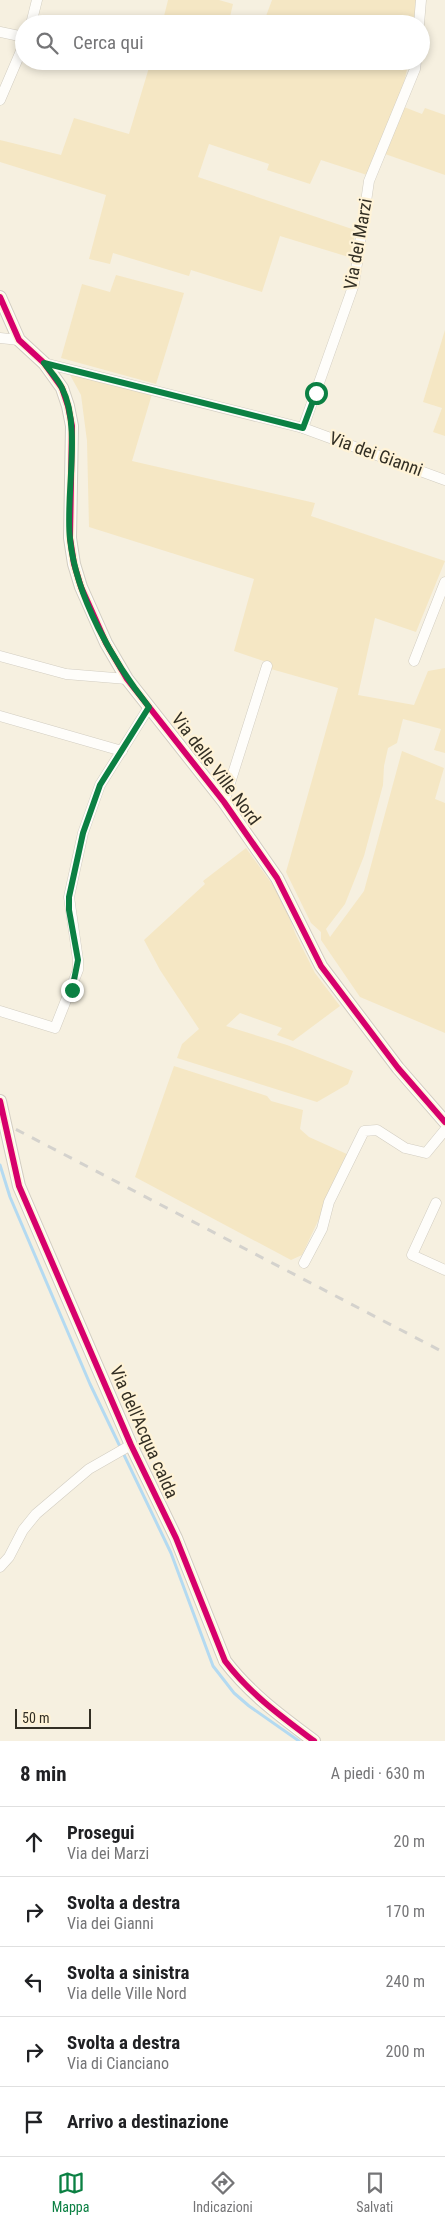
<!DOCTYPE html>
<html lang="it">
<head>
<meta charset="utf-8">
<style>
  body { margin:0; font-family:"Roboto Condensed",sans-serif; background:#f6f6f6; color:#202124 }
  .scale { position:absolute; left:15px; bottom:12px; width:76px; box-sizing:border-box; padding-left:5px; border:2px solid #332f24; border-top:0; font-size:14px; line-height:18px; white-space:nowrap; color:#332f24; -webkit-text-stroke:4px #fff3d7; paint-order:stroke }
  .stop { position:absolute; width:15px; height:15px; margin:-11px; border:4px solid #0b8043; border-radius:50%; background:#fff }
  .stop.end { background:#0b8043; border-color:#fff; box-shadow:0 1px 5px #0008 }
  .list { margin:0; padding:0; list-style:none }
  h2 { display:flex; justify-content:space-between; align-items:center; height:65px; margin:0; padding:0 20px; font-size:21px }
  h2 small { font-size:16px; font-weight:400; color:#757577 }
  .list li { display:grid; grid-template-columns:32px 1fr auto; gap:15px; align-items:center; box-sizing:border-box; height:70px; padding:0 20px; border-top:1px solid #e0e0e0 }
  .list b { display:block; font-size:19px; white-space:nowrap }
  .list p { margin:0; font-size:16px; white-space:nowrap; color:#757577 }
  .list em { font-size:16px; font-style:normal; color:#757577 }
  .icon { flex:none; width:28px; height:28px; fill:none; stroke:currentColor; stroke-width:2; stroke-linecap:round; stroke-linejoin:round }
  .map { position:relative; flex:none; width:445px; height:1741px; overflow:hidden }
  .search { position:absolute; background:#fff; box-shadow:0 2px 8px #0003; left:15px; right:15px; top:15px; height:55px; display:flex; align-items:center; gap:12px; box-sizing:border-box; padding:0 18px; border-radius:28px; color:#757577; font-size:19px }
  .sheet { height:415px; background:#fff }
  nav { display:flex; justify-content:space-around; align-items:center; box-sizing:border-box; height:70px; border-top:1px solid #e0e0e0; background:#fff; font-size:14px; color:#757577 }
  nav a { display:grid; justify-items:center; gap:2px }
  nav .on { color:#0b8043 }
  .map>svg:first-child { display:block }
  .green { fill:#f5e7c4 }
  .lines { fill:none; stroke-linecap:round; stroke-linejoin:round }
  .stream { stroke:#b4daf1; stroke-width:3 }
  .minor-casing { stroke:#d2cdc1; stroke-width:11 }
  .tertiary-casing { stroke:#d2cdc1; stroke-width:14 }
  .minor { stroke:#fefdfa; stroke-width:10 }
  .tertiary { stroke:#fefdfa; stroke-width:12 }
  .rail { stroke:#d4d2cd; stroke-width:3; stroke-dasharray:9 9; stroke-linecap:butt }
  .cycleway-casing { stroke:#fff3d7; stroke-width:9 }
  .cycleway { stroke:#d6006c; stroke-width:6 }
  .route { stroke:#0b8043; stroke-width:6 }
  .labels { text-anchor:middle; stroke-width:4.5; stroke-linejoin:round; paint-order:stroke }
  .street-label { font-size:18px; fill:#332f24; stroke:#fff3d7 }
</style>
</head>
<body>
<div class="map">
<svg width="445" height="1741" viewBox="0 0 445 1741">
  <rect width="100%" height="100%" fill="#f6f0e0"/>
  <!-- green -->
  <g class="green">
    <polygon points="168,0 219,0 233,4 229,21 238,24 162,24"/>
    <polygon points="272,0 416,0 415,19 408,19 407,24 263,24"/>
    <polygon points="151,61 409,61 403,87 367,175 321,160 310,184 267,170 269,164 209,144 198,177 355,230 352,258 280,236 262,292 191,270 189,276 113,253 110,264 89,259 106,195 0,162 0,140 61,155 74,118 129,134"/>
    <polygon points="404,107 422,114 425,108 445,115 445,175 385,154"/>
    <polygon points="116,275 184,293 156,384 61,358 82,284 110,292"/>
    <polygon points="445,330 445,436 433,432 442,408 423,402"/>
    <polygon points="69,373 152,394 132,461 315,503 311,516 445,561 416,632 375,618 358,695 414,705 428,671 445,668 445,753 434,750 441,729 403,719 397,743 388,748 384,766 383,785 364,856 345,904 326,929 330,937 364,891 402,751 444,768 435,799 445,803 445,1033 360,997 321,940 321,932 311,923 286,872 338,688 271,669 272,664 234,651 254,579 89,527 87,441 81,395"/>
    <polygon points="246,848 280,895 296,935 315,973 340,1006 293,1041 277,1035 282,1028 240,1013 226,1026 287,1045 353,1071 348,1084 317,1102 177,1058 182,1044 199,1029 160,970 144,940 205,884 203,881"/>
    <polygon points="174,1066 267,1096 271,1101 303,1110 300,1129 309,1137 349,1155 302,1255 291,1260 135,1177"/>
  </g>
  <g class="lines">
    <!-- stream -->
    <polyline class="stream" points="0,1165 10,1197 90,1384 171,1553 213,1666 234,1693 249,1706 299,1741"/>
    <defs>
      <g id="minor">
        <polyline points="31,24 37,0"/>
        <polyline points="419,24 421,0"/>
        <polyline points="0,32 24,37"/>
        <polyline points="0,100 24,44"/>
        <polyline points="0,338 19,340"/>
        <polyline points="44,363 303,428 445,480"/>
        <polyline points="303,428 354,284 369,181 415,69 416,61"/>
        <polyline points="0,656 66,674 127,679"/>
        <polyline points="414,661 445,582"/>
        <polyline points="0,716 122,751"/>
        <polyline points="224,802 267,666"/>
        <polyline points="0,1011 55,1028 78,970 78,960 69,897 83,833 100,785 149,707"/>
        <polyline points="436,1203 412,1255 445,1270"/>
        <polyline points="304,1263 322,1229 329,1202 364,1131 377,1130 405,1148 426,1153 445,1130"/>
        <polyline points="0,1567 9,1557 23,1530 36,1514 89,1469 131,1445"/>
      </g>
      <g id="tertiary">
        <polyline points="0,297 19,340 44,363 62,388 68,406 72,426 70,538 74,564 81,587 106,643 127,679 224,802 277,878 321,966 398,1068 445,1122"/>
        <path d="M0,1101L19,1186L131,1445L176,1538L225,1661C250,1694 282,1717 314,1741"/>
      </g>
    </defs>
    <!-- minor casing -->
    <use href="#minor" class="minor-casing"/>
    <!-- tertiary casing -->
    <use href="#tertiary" class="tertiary-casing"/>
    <!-- minor -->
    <use href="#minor" class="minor"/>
    <!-- tertiary -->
    <use href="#tertiary" class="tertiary"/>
    <!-- rail -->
    <polyline class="rail" points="0,1121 445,1353"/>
    <defs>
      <g id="cycleway">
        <polyline points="0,297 19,340 44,363 62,388 68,406 72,426 70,538 74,564 81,587 106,643 127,679 224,802 277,878 321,966 398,1068 445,1122"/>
        <path d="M0,1101L19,1186L131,1445L176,1538L225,1661C250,1694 282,1717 314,1741"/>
      </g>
    </defs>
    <!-- cycleway casing -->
    <use href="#cycleway" class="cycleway-casing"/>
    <!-- cycleway -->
    <use href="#cycleway" class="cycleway"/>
  </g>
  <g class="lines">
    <!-- route -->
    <path class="route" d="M72,990L78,960L69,910V897L83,833L100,785L149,707C113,662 76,597 70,539C65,495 82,427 62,388C58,379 50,371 44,363L303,428L316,393"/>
  </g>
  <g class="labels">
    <!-- street labels -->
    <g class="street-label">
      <text transform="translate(358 244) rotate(-80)" y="6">Via dei Marzi</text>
      <text transform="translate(376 454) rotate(20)" y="6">Via dei Gianni</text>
      <text transform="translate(216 769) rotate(53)" y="6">Via delle Ville Nord</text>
      <text transform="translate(144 1432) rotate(66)" y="6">Via dell'Acqua calda</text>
    </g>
  </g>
</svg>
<div class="scale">50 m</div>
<div class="stop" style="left:316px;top:393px"></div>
<div class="stop end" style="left:72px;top:990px"></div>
<div class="search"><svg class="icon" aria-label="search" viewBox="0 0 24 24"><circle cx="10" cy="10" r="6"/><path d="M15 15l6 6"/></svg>Cerca qui</div>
</div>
<section class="sheet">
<h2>8 min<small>A piedi · 630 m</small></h2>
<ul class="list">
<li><svg class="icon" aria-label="ahead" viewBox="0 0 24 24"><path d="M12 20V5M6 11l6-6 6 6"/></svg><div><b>Prosegui</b><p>Via dei Marzi</p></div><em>20 m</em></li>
<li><svg class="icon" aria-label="right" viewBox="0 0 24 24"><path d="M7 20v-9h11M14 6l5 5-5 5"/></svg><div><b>Svolta a destra</b><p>Via dei Gianni</p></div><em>170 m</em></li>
<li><svg class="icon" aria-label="left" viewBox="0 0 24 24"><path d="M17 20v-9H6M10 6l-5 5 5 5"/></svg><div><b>Svolta a sinistra</b><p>Via delle Ville Nord</p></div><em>240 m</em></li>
<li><svg class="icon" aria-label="right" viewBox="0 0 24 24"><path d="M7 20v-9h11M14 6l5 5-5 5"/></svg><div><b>Svolta a destra</b><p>Via di Cianciano</p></div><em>200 m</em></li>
<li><svg class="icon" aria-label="arrive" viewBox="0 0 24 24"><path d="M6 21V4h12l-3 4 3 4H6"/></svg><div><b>Arrivo a destinazione</b></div></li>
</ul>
</section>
<nav>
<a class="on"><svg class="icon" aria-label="map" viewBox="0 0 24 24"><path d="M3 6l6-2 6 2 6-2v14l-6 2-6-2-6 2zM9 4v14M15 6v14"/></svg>Mappa</a>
<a><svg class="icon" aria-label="directions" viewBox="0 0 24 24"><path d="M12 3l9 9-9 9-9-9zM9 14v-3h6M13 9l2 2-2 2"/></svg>Indicazioni</a>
<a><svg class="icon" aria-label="saved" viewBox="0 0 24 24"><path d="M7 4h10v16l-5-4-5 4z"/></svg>Salvati</a>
</nav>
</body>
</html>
